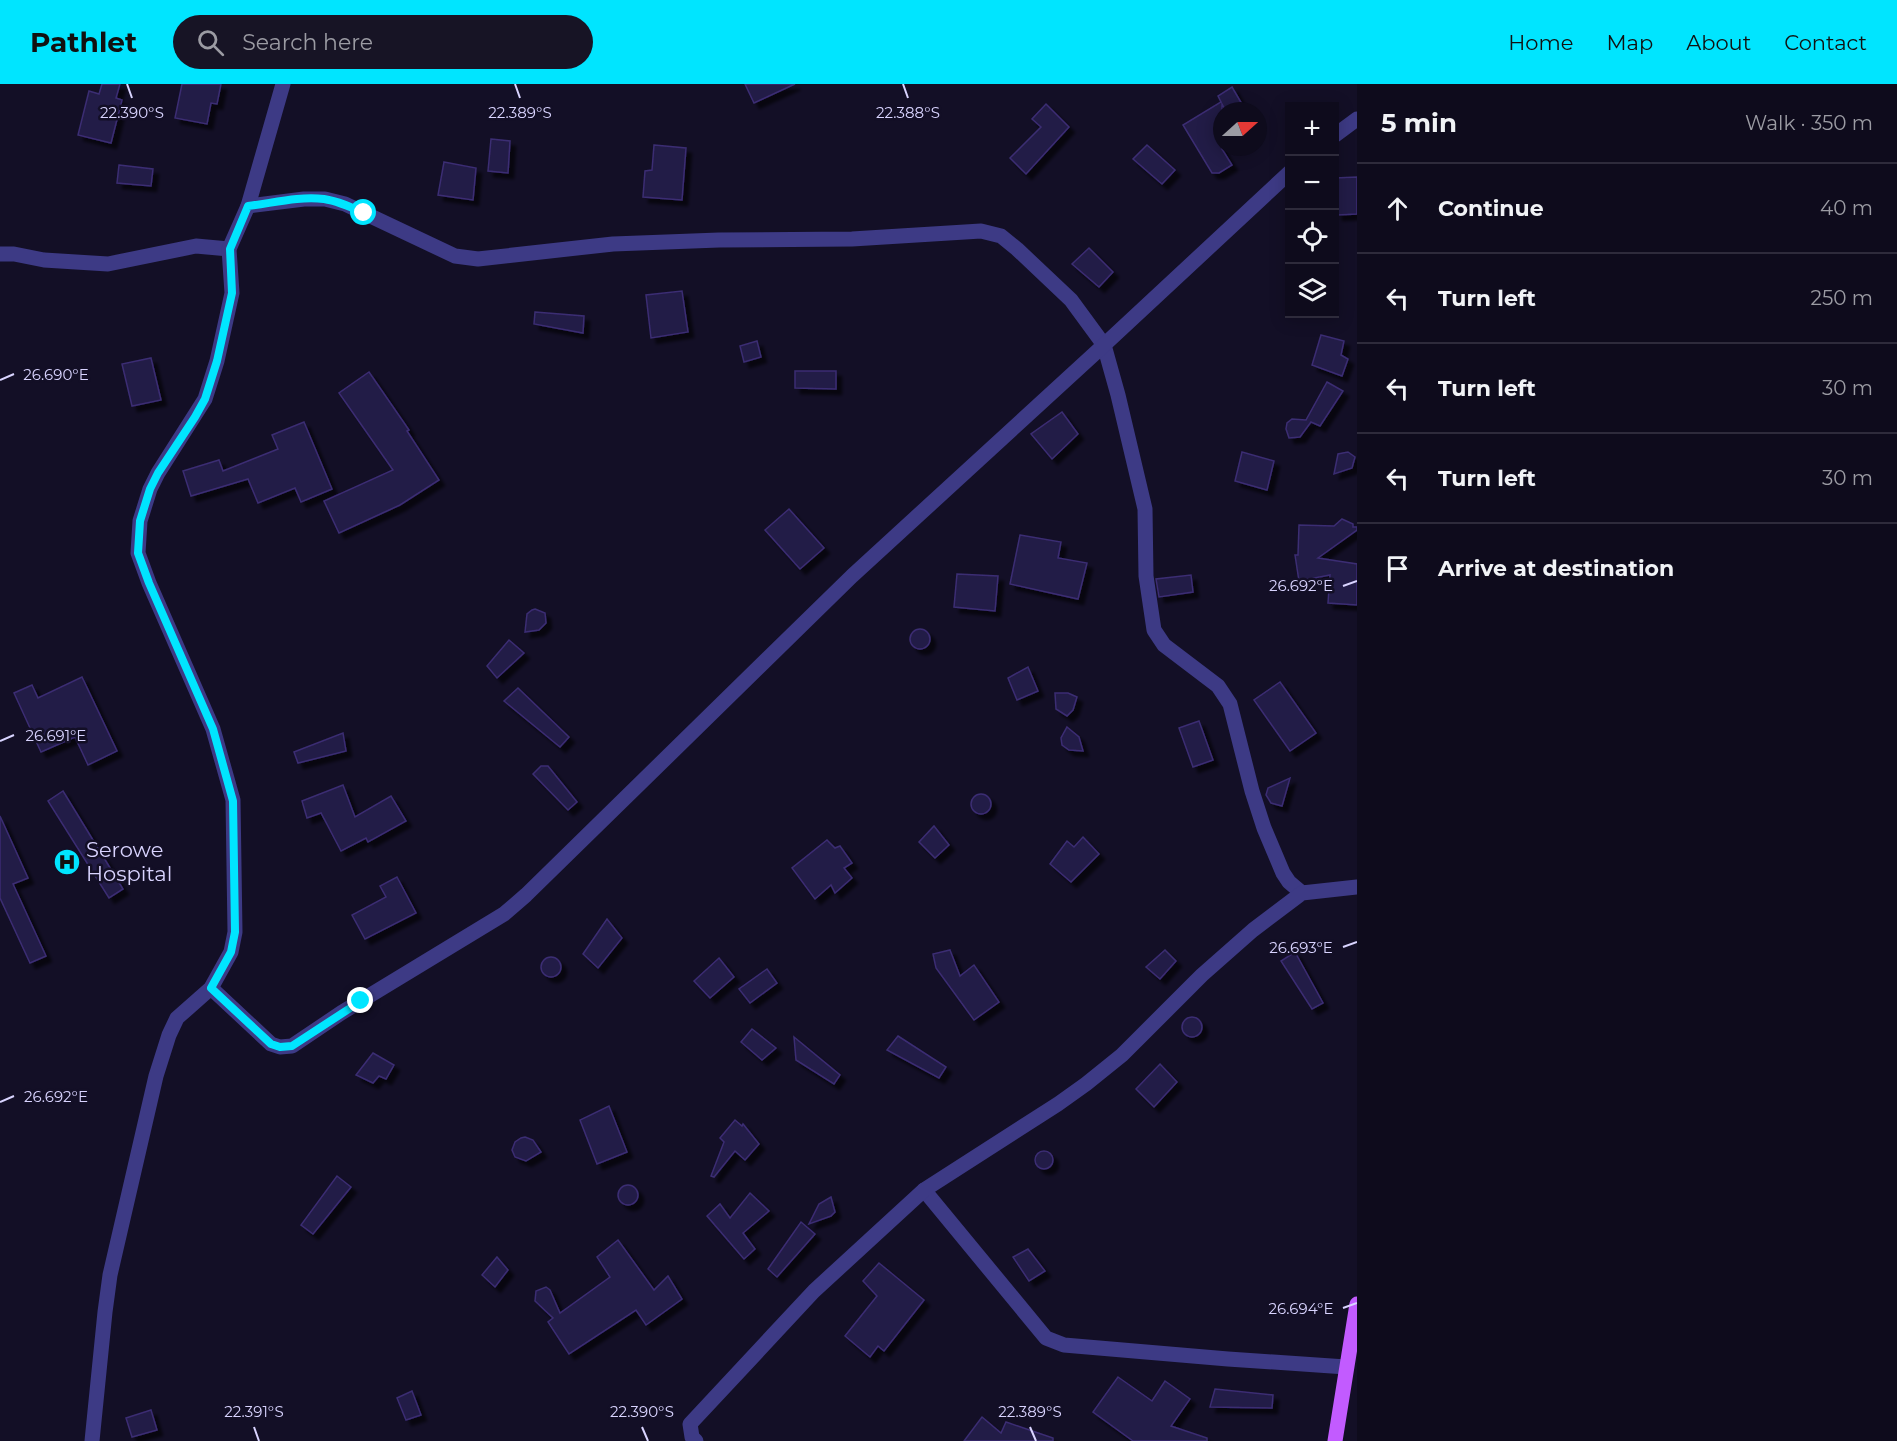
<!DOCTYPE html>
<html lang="en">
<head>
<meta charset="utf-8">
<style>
  body { margin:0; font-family:Montserrat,sans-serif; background:#171425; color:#f1f3f6 }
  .controls { position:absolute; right:18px; top:18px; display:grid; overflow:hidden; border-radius:0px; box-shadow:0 3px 15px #0003 }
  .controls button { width:54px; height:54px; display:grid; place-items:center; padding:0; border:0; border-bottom:2px solid #2e2b3b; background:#0e0b1c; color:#f1f3f6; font:30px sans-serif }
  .compass { position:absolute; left:1213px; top:18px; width:54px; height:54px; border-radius:50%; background:#0e0b1c; box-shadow:0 3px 15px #0003; rotate:69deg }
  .stop { position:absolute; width:18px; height:18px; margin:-14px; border:4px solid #00e5ff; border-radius:50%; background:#fff }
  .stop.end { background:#00e5ff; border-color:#fff; box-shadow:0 2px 6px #0008 }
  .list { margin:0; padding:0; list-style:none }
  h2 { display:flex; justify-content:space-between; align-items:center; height:78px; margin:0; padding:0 24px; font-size:26px }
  h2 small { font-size:20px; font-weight:400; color:#9b9ba3 }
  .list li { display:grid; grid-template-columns:39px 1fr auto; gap:18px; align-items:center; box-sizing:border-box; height:90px; padding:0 24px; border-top:2px solid #2e2b3b }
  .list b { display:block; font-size:22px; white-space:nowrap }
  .list em { font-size:20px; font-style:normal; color:#9b9ba3 }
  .icon { flex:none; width:33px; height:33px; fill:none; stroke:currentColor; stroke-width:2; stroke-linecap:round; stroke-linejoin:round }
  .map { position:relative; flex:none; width:1357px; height:1357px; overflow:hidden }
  header { display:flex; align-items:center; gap:36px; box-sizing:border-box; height:84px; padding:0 30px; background:#00e5ff; color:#111 }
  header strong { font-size:28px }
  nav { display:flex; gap:33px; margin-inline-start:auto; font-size:21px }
  .search { width:420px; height:54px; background:#171425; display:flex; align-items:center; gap:15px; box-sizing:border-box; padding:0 21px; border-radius:33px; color:#9b9ba3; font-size:22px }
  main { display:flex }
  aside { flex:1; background:#0e0b1c }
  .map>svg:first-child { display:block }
  .building { fill:#241b47; stroke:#3b2d73; stroke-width:1.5; filter:url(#shadow) }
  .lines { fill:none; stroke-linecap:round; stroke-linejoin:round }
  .street { stroke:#3d3a85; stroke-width:15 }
  .primary { stroke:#c25bff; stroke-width:15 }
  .route { stroke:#00e5ff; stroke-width:8 }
  .ticks { fill:none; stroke:#d9d4ff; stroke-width:2 }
  .labels { text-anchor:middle; stroke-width:5; stroke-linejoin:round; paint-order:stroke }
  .poi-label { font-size:21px; fill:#d9d4ff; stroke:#130f26; text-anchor:start }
  .ticks-label { font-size:15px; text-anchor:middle; fill:#d9d4ff; stroke:#130f26; stroke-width:5; stroke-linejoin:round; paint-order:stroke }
</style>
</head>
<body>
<header>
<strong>Pathlet</strong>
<div class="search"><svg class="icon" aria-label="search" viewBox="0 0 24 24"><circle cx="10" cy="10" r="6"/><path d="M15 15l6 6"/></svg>Search here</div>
<nav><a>Home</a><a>Map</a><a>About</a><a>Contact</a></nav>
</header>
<main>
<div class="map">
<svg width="1357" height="1357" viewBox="0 0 1357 1357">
  <defs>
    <filter id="shadow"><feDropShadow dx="5.5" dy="5.5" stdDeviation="1.5" flood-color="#0009"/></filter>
  </defs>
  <rect width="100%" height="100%" fill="#130f26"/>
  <!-- building -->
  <g class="building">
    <polygon points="102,0 120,0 116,14 122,16 111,59 78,51 89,7 99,10"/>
    <polygon points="182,0 221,0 217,20 211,19 207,40 175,34"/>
    <polygon points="745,0 795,0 754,19"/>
    <polygon points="1232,3 1246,27 1226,27 1222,20 1222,65 1232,81 1219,89 1212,89 1183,41 1221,18 1218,12"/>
    <polygon points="1046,20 1069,43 1026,90 1010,74 1041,43 1032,35"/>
    <polygon points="491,55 510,57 508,89 488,87"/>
    <polygon points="654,61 686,64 682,116 643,113 645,87 652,86"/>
    <polygon points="1147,61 1175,86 1162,100 1133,75"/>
    <polygon points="444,78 476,84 473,116 438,111"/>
    <polygon points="119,81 153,85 151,102 117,99"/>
    <polygon points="1357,93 1357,130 1337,131 1335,94"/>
    <polygon points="1089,164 1113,188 1099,203 1072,180"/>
    <polygon points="682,207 688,248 651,254 646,211"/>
    <polygon points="535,228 584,232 583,249 534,240"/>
    <polygon points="1321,251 1344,257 1341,271 1348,275 1342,292 1312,281"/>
    <polygon points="757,257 761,273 744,278 740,262"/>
    <polygon points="151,274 161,316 132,322 122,280"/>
    <polygon points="795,287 836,287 836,305 795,304"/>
    <polygon points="369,288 409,346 407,347 439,396 400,421 339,449 324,417 393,386 339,309"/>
    <polygon points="1327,298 1343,307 1320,342 1311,338 1300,353 1289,354 1286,345 1287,339 1292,335 1306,336"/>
    <polygon points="1062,328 1078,350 1052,375 1031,350"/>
    <polygon points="304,338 332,405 301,418 295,404 258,419 248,395 191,412 183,387 219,376 223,387 278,365 272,351"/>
    <polygon points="1242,368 1274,377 1267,406 1235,397"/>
    <polygon points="1348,368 1355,373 1352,384 1334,390 1338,370"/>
    <polygon points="789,425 824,464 800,485 765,446"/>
    <polygon points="1342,435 1353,440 1353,443 1357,443 1357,446 1318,474 1357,480 1357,521 1328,519 1330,491 1299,497 1295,471 1298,471 1299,441 1334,442"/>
    <polygon points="1020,451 1061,458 1058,474 1087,479 1078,515 1010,500"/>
    <polygon points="957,490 998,492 995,527 954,523"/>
    <polygon points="1191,491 1193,508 1159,513 1156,495"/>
    <polygon points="535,525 545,529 546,539 539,546 525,548 527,530 532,526"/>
    <circle cx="920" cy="555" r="10"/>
    <polygon points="509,556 524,569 497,594 487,582"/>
    <polygon points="1028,583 1038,607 1017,616 1008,594"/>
    <polygon points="82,593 117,667 88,681 75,653 41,668 14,609 32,601 38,614"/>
    <polygon points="1280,598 1316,649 1290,667 1254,616"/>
    <polygon points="518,604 569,653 560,663 504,617"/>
    <polygon points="1055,609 1068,609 1077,613 1073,626 1067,632 1056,625"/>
    <polygon points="1199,637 1213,676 1193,683 1179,644"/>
    <polygon points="1067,643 1079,653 1083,667 1069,666 1062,661 1061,654"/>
    <polygon points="343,649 346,667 298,679 294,668"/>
    <polygon points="541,682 548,682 577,718 568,726 533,690"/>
    <polygon points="1290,694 1282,722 1271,719 1266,711 1268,704"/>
    <polygon points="343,701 355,733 391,712 406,737 368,758 366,754 341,767 321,729 307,734 302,717"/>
    <polygon points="63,707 123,805 109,814 48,717"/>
    <circle cx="981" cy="720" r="10"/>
    <polygon points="0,732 28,794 13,800 46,872 30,879 0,814"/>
    <polygon points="934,742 949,761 935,774 919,758"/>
    <polygon points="1083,753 1099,770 1071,798 1050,780 1067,757 1074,763"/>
    <polygon points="827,756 835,764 840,762 852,779 844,784 852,794 835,809 831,801 815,815 792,784"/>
    <polygon points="397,793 416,829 365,855 352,831 386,813 380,802"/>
    <polygon points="607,835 622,854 598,884 583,870"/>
    <polygon points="950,866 960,892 974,881 999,918 974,936 936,884 933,870"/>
    <polygon points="1165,866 1176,877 1160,895 1146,883"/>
    <polygon points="1295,868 1323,919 1312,925 1281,877"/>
    <circle cx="551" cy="883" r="10"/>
    <polygon points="719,874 734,893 710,914 694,897"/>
    <polygon points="767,885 777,899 750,919 739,905"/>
    <circle cx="1192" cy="943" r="10"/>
    <polygon points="752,945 776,964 762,976 741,958"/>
    <polygon points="898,952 946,983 939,994 887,966"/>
    <polygon points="794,953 840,991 834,1000 796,976"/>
    <polygon points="373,969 394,981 386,995 379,992 373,999 356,991"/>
    <polygon points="1160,980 1177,998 1154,1023 1136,1005"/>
    <polygon points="609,1022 627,1068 597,1080 580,1036"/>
    <polygon points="735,1036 742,1042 743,1040 759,1060 745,1076 735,1067 714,1093 711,1092 724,1058 720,1054"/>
    <polygon points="525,1053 533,1056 541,1068 526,1077 515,1073 512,1066 515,1058 521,1054"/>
    <circle cx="1044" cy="1076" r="9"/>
    <polygon points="337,1092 351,1103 313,1150 301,1141"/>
    <circle cx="628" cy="1111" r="10"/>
    <polygon points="750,1109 769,1127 743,1149 755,1165 744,1175 707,1132 720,1120 730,1134"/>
    <polygon points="831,1113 835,1128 831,1132 809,1140 819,1120"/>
    <polygon points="801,1138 815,1150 777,1193 768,1185"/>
    <polygon points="618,1156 654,1206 668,1192 682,1215 646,1241 636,1226 569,1270 548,1238 553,1234 535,1217 536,1207 546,1203 550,1206 560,1229 610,1193 597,1173"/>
    <polygon points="1028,1165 1045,1187 1029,1197 1013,1173"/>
    <polygon points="497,1173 508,1186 495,1203 482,1191"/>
    <polygon points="879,1179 924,1216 884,1267 878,1262 870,1273 845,1252 877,1212 863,1197"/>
    <polygon points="1118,1293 1152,1317 1165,1297 1190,1315 1171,1342 1207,1354 1207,1357 1133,1357 1093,1328"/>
    <polygon points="1215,1305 1273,1311 1272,1324 1210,1323"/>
    <polygon points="412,1307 421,1331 406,1336 397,1314"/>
    <polygon points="151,1326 157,1346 132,1353 126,1334"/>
    <polygon points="982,1333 1001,1349 1006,1338 1053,1354 1053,1357 964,1357"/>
  </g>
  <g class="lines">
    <!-- street -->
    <g class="street">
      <polyline points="1334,52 1357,35"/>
      <polyline points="248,122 304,115 325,115 345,120 455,172 478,175 613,160 719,156 852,155 981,147 1001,152 1017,165 1071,216 1104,261 1118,311 1145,425 1146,492 1154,546 1164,561 1218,602 1230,620 1252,707 1264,744 1283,789 1289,798 1302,809"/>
      <polyline points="0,170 14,170 44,176 108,180 196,162 229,165"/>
      <polyline points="211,904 271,960 280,963 292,962 341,929 504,830 526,811 852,492 1104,261 1290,88"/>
      <polyline points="924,1106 1046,1254 1064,1261 1228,1275 1346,1283"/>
      <polyline points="92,1357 105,1228 110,1191 156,992 169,951 177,934 211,904 231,868 235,848 233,716 213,645 149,499 138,469 140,437 150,405 158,389 205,315 217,277 232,209 229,165 248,122 283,0"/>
      <polyline points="696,1357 692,1353 690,1340 814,1207 924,1106 1058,1020 1086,1000 1122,971 1202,891 1253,846 1302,809 1357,803"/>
    </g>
    <!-- primary -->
    <polyline class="primary" points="1335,1357 1357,1220"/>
  </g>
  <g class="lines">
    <!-- route -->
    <path class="route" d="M361,917L292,962L280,963L271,960L211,904L231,868L235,848L233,717L213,645L149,499L138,469L140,437L150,405L158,389L195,333L205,315L217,277L232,209L230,165L248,122C273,119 299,112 324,115C338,117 351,123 364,129"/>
  </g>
  <!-- ticks -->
  <path class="ticks" d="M127,0L132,14M515,0L520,14M903,0L908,14M0,296L14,290M1343,502L1357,497M0,657L14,651M1343,863L1357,858M0,1018L14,1012M1343,1224L1357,1219M254,1343L259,1357M642,1343L648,1357M1030,1343L1036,1357"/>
  <!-- icons -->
  <defs>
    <symbol id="hospital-disc" viewBox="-11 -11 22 22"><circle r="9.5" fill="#00e5ff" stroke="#130f26"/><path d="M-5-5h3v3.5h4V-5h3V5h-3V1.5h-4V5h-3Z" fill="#111"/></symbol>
  </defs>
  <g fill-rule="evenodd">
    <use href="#hospital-disc" x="52" y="763" width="30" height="30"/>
  </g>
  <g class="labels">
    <!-- poi labels -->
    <g class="poi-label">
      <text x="86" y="773">Serowe<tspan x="86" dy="24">Hospital</tspan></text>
    </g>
  </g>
  <g class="ticks-label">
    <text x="132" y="34">22.390°S</text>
    <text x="520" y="34">22.389°S</text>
    <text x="908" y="34">22.388°S</text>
    <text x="56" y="296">26.690°E</text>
    <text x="1301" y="507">26.692°E</text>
    <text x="56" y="657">26.691°E</text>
    <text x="1301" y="869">26.693°E</text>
    <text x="56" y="1018">26.692°E</text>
    <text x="1301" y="1230">26.694°E</text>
    <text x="254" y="1333">22.391°S</text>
    <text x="642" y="1333">22.390°S</text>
    <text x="1030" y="1333">22.389°S</text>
  </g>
</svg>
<div class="controls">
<button>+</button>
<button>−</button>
<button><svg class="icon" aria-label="locate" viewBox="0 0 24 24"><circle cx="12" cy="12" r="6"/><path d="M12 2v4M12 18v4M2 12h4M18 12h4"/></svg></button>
<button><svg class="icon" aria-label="layers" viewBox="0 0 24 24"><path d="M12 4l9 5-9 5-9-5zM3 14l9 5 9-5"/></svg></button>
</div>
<svg class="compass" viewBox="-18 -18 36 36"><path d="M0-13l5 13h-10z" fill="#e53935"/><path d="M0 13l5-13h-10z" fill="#9b9ba3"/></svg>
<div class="stop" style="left:364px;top:129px"></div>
<div class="stop end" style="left:361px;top:917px"></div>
</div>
<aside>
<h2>5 min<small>Walk · 350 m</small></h2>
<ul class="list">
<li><svg class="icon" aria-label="ahead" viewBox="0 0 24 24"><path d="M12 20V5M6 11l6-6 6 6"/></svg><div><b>Continue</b></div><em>40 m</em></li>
<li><svg class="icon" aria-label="left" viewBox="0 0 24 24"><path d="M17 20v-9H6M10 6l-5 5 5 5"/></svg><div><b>Turn left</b></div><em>250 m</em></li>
<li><svg class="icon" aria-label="left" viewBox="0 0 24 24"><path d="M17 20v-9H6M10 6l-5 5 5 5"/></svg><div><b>Turn left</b></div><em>30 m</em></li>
<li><svg class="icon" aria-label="left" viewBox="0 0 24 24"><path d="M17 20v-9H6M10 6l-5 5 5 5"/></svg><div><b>Turn left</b></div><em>30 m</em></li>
<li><svg class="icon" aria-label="arrive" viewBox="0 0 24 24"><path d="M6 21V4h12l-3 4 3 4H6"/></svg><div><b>Arrive at destination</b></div></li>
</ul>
</aside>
</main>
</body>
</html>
